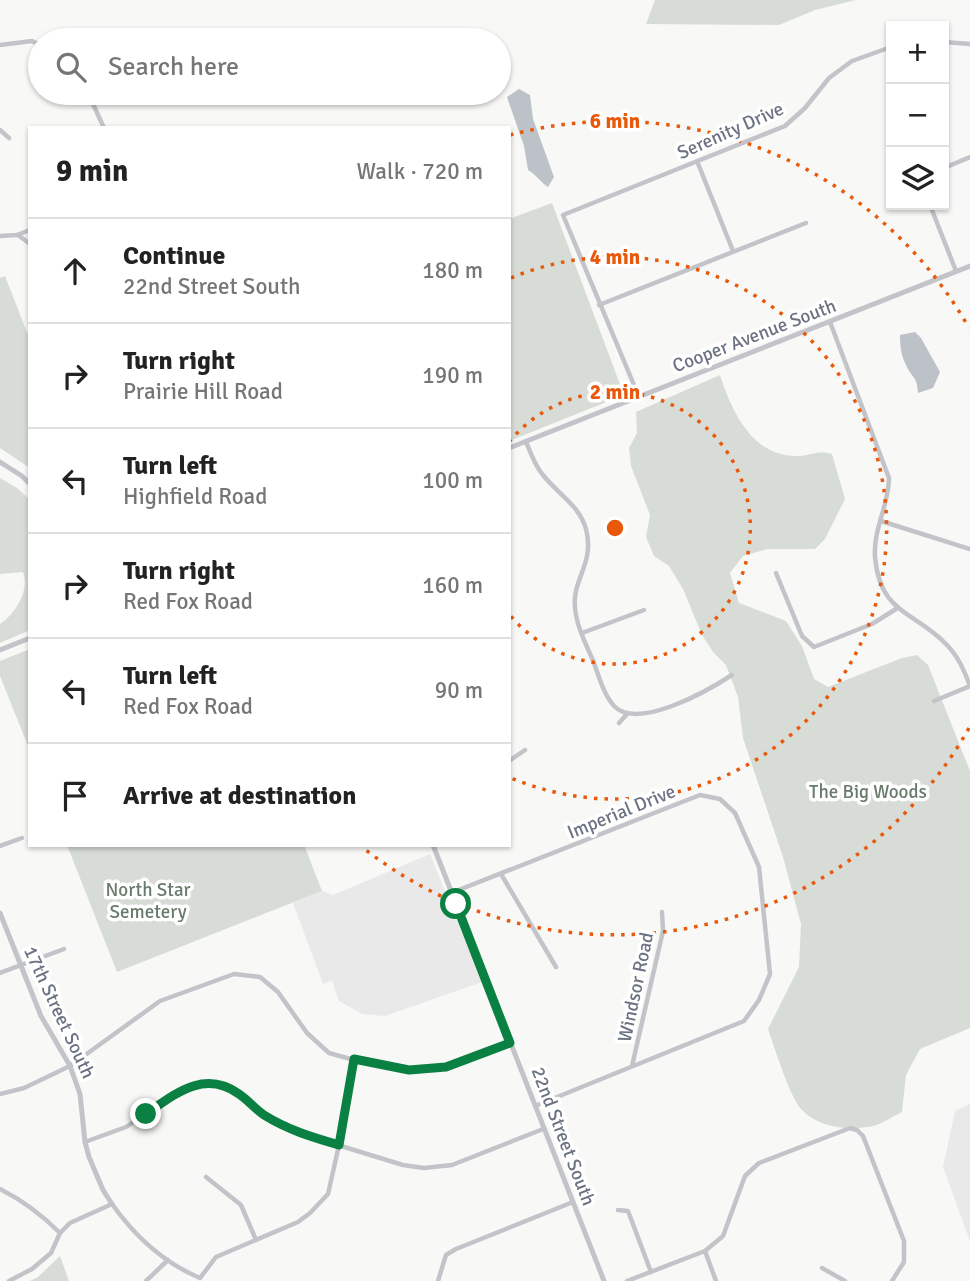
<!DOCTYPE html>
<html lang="en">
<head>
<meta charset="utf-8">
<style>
  body { margin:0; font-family:Signika,sans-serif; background:#f2f2f2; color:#222 }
  .controls { position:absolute; right:21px; top:21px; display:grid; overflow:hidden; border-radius:0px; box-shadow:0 2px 5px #0004 }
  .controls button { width:63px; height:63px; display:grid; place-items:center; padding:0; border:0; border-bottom:2px solid #e0e0e0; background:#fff; color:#222; font:35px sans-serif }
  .stop { position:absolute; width:21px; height:21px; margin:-16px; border:5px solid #0b8043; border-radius:50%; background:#fff }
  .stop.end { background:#0b8043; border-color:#fff; box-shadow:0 2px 7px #0008 }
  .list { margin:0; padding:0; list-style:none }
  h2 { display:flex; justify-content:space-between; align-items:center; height:91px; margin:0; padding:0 28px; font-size:30px }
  h2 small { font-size:23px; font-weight:400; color:#767676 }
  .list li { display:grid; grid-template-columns:46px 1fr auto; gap:21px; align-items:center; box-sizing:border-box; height:105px; padding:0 28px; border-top:2px solid #e0e0e0 }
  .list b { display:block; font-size:26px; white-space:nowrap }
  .list p { margin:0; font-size:23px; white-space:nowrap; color:#767676 }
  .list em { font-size:23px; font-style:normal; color:#767676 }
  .icon { flex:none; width:38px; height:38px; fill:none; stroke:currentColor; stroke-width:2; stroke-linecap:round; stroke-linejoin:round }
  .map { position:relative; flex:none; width:970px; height:1281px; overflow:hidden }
  .search { position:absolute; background:#fff; box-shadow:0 2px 5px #0004; left:28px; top:28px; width:483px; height:77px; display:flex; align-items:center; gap:18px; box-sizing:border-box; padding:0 24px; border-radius:38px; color:#767676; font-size:26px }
  .panel { position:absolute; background:#fff; box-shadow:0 2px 5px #0004; left:28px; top:126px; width:483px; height:721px; border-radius:0px }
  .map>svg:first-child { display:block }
  .built { fill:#e9e9e9 }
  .green { fill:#d7dcd6 }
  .water { fill:#bcc2c8 }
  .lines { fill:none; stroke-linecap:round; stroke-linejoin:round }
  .minor { stroke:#c2c4c9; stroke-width:4.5 }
  .tertiary { stroke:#c2c4c9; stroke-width:5 }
  .route { stroke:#0b8043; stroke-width:9 }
  .ring { fill:none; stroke:#e8590c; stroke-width:3.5; stroke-dasharray:3.5 7 }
  .labels { text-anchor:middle; stroke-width:7; stroke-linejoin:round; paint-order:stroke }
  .street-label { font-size:19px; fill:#6b7383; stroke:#fff }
  .park-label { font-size:19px; fill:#697b6a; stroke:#fff }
  .centre { fill:#e8590c; stroke:#fff; stroke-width:3.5 }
  .ring-label { font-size:21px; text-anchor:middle; font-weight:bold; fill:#e8590c; stroke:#fff; stroke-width:7; stroke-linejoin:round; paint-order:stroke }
</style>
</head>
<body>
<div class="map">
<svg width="970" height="1281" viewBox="0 0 970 1281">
  <rect width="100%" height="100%" fill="#f8f8f6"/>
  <!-- built -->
  <g class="built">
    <polygon points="430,854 482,982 385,1016 362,1014 339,1001 332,981 323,984 293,903 322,891 333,895"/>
    <polygon points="970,1104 970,1241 943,1167 955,1111"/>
  </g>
  <!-- green -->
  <g class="green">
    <polygon points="655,0 856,0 815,10 779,25 646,24"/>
    <polygon points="552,203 624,395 509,441 509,219"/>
    <polygon points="5,276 30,340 30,468 0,448 0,278"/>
    <path d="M720,375C732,412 753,458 799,456C813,455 817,450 832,454L845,499L825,539L815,549H767L743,556L730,573L739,603L786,621L802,646L814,679L828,687L902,658L917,655L928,665L970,771V1028L920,1049L906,1075L902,1112C893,1116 882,1124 873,1126C849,1131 818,1128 801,1109C790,1097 774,1046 768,1029L799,967L801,924L783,857L743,738L738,697L726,665L713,652L702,635L683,589L669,566L654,556L646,537L650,515L631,466L629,448L637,433L636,412Z"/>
    <path d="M0,478L17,488L30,500V630L0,643V624C15,614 30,591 23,572L0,574Z"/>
    <polygon points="30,649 30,751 0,676 0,661"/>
    <polygon points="67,845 304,845 322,891 117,972"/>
    <polygon points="60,1256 69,1281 30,1281 38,1277"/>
  </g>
  <!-- water -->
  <g class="water">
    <path d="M519,89L530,95L533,119L554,177L548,187C539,181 537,175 528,170L524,146L507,97Z"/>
    <path d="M915,332L921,338L940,372L933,388L918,393C917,375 912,379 906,365C901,355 900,346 900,335Z"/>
  </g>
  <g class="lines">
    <!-- minor -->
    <g class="minor">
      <polyline points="944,42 970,44"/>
      <polyline points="0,45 32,41 40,45"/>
      <polyline points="88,93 104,128"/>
      <polyline points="0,130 9,138"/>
      <polyline points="697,161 733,251"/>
      <polyline points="944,168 970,157"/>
      <polyline points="930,205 956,271"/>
      <polyline points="18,235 30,244"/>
      <polyline points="0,236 17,235 30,230"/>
      <polyline points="599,305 806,223"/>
      <path d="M830,322L889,478C889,505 873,529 875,557C880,614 914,611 946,644C958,656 964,670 970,686"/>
      <polyline points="639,397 563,215 785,126 805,108 829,78 852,61 891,47"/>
      <path d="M526,442C531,453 535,466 543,475C557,493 580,506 586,529C595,564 572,579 575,607C576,626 587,646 594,663C599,677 604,695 614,706C638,731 709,690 732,675"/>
      <polyline points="881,521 970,549"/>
      <polyline points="776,573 802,636 814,647 872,624 896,609"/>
      <polyline points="582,633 644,610"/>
      <polyline points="934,701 970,686"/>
      <polyline points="619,723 627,714"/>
      <polyline points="509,761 525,750"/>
      <polyline points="0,846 22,838"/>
      <polyline points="501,874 556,967"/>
      <polyline points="451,893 700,795 720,799 735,813 759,867 770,974 759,1000 744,1021 535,1106"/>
      <polyline points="0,973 64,949"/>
      <polyline points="632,1066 663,931 662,912"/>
      <polyline points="0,1094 24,1088 70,1066 160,1001 234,974 260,977 278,992 307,1033 329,1053 354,1060 409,1070 446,1067 510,1043"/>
      <polyline points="85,1142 126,1127 183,1089 202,1084 217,1084 229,1088 240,1094 260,1113 292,1131 403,1165 424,1168 452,1165 543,1129"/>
      <polyline points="206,1177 241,1205 256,1240"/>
      <path d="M0,1189C24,1201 41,1214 60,1233"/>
      <polyline points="618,1210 628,1211 651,1272"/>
      <polyline points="705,1251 716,1281"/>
      <polyline points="822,1268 845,1281"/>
      <polyline points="200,1278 216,1257 298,1222 310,1213 328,1194 339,1145 354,1060"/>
      <path d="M9,1281L32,1269L51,1253L60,1233L70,1223L112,1204C134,1235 164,1263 200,1278"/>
      <polyline points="146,1281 168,1260"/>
      <polyline points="438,1281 446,1255 456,1249 573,1202"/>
      <polyline points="627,1281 705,1251 723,1236 745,1176 759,1163 850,1128 857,1130 863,1136 904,1241 904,1262 892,1281"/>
    </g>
    <!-- tertiary -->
    <g class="tertiary">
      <polyline points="509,448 970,266"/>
      <polyline points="0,462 22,476 30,484"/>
      <polyline points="0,650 30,638"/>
      <polyline points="433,845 604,1281"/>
      <polyline points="0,913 41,1016 70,1066 80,1094 85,1142 89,1157 103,1190 112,1204"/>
    </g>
  </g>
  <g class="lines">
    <!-- route -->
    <path class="route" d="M146,1114C175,1094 204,1069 239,1094C248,1100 255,1109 264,1115C288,1130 312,1137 339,1145L354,1059L409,1070L446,1067L510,1043L456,904"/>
  </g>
  <!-- distance rings -->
  <g class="ring">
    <path d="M509 442A136 136 0 1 1 509 614"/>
    <path d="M511 278A271 271 0 1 1 511 778"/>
    <path d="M969 728A407 407 0 0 1 362 847M510 135A407 407 0 0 1 969 328"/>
  </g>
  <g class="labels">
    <!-- street labels -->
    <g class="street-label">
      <text transform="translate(730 130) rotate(-24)" y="7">Serenity Drive</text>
      <text transform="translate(754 335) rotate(-21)" y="7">Cooper Avenue South</text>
      <text transform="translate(621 811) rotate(-22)" y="7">Imperial Drive</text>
      <text transform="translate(635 987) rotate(-78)" y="7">Windsor Road</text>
      <text transform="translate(60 1012) rotate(65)" y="7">17th Street South</text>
      <text transform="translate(564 1136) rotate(69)" y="7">22nd Street South</text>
    </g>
    <!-- park labels -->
    <g class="park-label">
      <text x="868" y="798">The Big Woods</text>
      <text x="148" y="896">North Star<tspan x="148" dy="22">Semetery</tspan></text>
    </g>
  </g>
  <circle cx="615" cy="528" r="10" class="centre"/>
  <g class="ring-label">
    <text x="615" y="128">6 min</text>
    <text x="615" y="264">4 min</text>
    <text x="615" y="399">2 min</text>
  </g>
</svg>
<div class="controls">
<button>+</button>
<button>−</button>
<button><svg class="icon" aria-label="layers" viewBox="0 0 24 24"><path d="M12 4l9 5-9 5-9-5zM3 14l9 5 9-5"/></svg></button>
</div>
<div class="stop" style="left:456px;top:904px"></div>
<div class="stop end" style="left:146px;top:1114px"></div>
<div class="search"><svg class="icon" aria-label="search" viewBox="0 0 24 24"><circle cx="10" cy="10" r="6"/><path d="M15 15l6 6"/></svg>Search here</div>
<section class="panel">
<h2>9 min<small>Walk · 720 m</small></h2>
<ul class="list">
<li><svg class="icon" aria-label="ahead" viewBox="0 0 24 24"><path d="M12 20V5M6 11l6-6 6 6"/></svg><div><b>Continue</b><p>22nd Street South</p></div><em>180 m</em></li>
<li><svg class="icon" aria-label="right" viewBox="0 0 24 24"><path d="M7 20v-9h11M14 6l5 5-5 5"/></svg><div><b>Turn right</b><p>Prairie Hill Road</p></div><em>190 m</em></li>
<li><svg class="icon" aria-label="left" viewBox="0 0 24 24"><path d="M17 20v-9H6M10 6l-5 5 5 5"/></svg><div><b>Turn left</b><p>Highfield Road</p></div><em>100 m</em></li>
<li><svg class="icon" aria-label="right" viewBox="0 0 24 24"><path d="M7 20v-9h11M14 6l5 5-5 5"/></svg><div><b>Turn right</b><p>Red Fox Road</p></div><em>160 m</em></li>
<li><svg class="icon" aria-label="left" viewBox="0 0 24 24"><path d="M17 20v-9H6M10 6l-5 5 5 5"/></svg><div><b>Turn left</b><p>Red Fox Road</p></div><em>90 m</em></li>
<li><svg class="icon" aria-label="arrive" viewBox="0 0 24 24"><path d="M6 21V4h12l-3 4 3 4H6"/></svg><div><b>Arrive at destination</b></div></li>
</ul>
</section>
</div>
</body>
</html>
